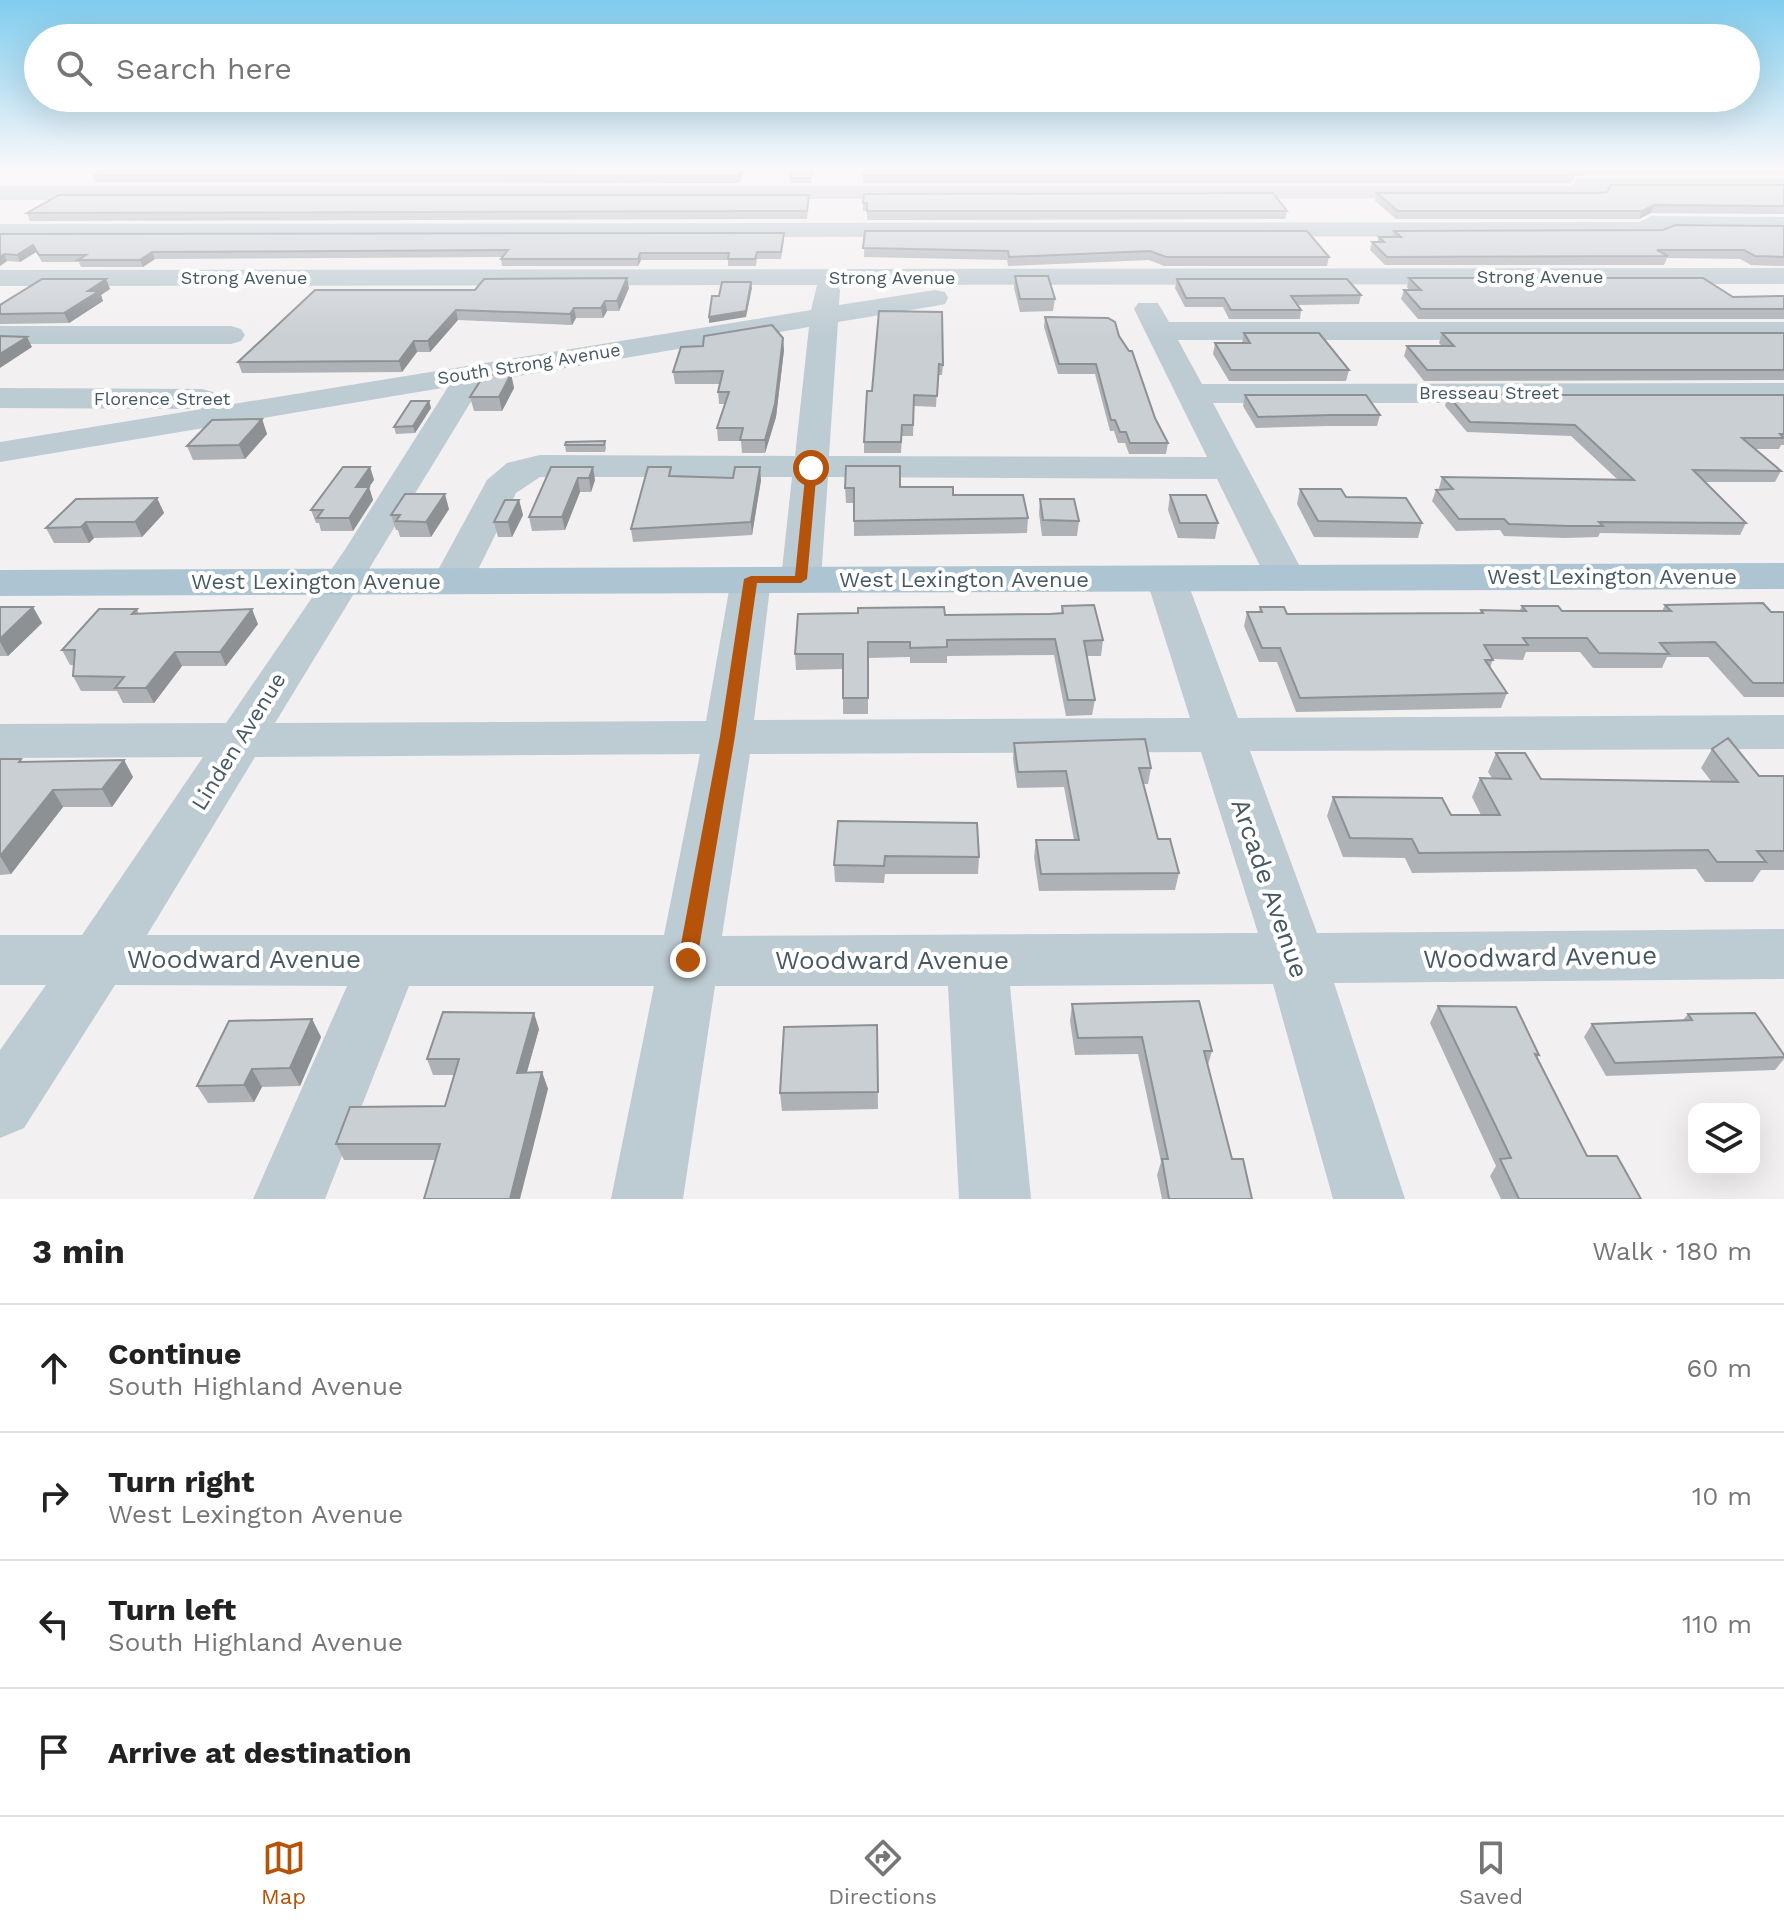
<!DOCTYPE html>
<html lang="en">
<head>
<meta charset="utf-8">
<style>
  body { margin:0; font-family:"Work Sans",sans-serif; background:#f6f6f6; color:#222 }
  .controls { position:absolute; right:24px; bottom:24px; display:grid; overflow:hidden; border-radius:16px; box-shadow:0 8px 32px #0002 }
  .controls button { width:72px; height:72px; display:grid; place-items:center; padding:0; border:0; border-bottom:2px solid #e0e0e0; background:#fff; color:#222; font:40px sans-serif }
  .stop { position:absolute; width:24px; height:24px; margin:-18px; border:6px solid #b45309; border-radius:50%; background:#fff }
  .stop.end { background:#b45309; border-color:#fff; box-shadow:0 2px 8px #0008 }
  .list { margin:0; padding:0; list-style:none }
  h2 { display:flex; justify-content:space-between; align-items:center; height:104px; margin:0; padding:0 32px; font-size:34px }
  h2 small { font-size:26px; font-weight:400; color:#767676 }
  .list li { display:grid; grid-template-columns:52px 1fr auto; gap:24px; align-items:center; box-sizing:border-box; height:128px; padding:0 32px; border-top:2px solid #e0e0e0 }
  .list b { display:block; font-size:30px; white-space:nowrap }
  .list p { margin:0; font-size:26px; white-space:nowrap; color:#767676 }
  .list em { font-size:26px; font-style:normal; color:#767676 }
  .icon { flex:none; width:44px; height:44px; fill:none; stroke:currentColor; stroke-width:2; stroke-linecap:round; stroke-linejoin:round }
  .map { position:relative; flex:none; width:1784px; height:1199px; overflow:hidden }
  .search { position:absolute; background:#fff; box-shadow:0 8px 32px #0002; left:24px; right:24px; top:24px; height:88px; display:flex; align-items:center; gap:20px; box-sizing:border-box; padding:0 28px; border-radius:44px; color:#767676; font-size:30px }
  .sheet { height:616px; background:#fff }
  nav { display:flex; justify-content:space-around; align-items:center; box-sizing:border-box; height:112px; border-top:2px solid #e0e0e0; background:#fff; font-size:22px; color:#767676 }
  nav a { display:grid; justify-items:center; gap:4px }
  nav .on { color:#b45309 }
  .map>svg:first-child { display:block }
  .lines { fill:none; stroke-linecap:round; stroke-linejoin:round }
  .minor { fill:#bdcbd2; fill-rule:evenodd }
  .major { fill:#adc5d2; fill-rule:evenodd }
  .wall { fill:#aeb2b6 }
  .shaded-wall { fill:#8d9194 }
  .building { fill:#cacfd4; stroke:#8d9194; stroke-width:2 }
  .route { fill:#b45309 }
  .labels { text-anchor:middle; stroke-width:8; stroke-linejoin:round; paint-order:stroke }
  .far-street-label { font-size:18px; fill:#465861; stroke:#fff }
  .street-label { font-size:22px; fill:#465861; stroke:#fff }
  .near-street-label { font-size:26px; fill:#465861; stroke:#fff }
</style>
</head>
<body>
<div class="map">
<svg width="1784" height="1199" viewBox="0 0 1784 1199">
  <rect width="100%" height="100%" fill="#f3f0f1"/>
  <g class="lines">
    <!-- minor -->
    <g class="minor">
      <polygon points="1583,178 1784,178 1784,190 1606,190 1604,197 1596,198 0,200 0,186 1573,186 1575,179"/>
      <polygon points="1651,216 1784,217 1784,231 1671,230 1660,236 0,238 0,224 1640,222"/>
      <path d="M1784,268V284L837,285L840,290L839,305L935,290L945,292L948,298L945,304L935,306L838,322L829,456L1207,457L1134,309L1138,303H1158L1169,322H1784V340H1178L1202,384L1784,383V403H1213L1306,578L1300,587L1286,590L1272,587L1266,578L1217,479L828,477L821,579L815,588L801,591L787,588L781,579L792,477H540L516,493L468,590L453,593L438,590L432,581L487,480L507,463L540,455L795,456L809,327L483,382L275,723L706,721L731,579L737,570L751,567L765,570L771,579L754,720L1190,718L1146,578L1152,569L1166,566L1180,569L1186,578L1238,718L1784,715V749L1250,751L1317,933L1784,929V979L1334,983L1405,1199H1333L1273,984L1010,986L1031,1199H959L948,986H715L683,1199H611L654,986H409L325,1199H253L347,986L115,985L24,1128L0,1138V1050L46,985H0V935H82L203,757L0,758V724L226,723L344,551L448,387L0,462V442L811,310L817,285L0,286V270ZM1201,752L1258,933L722,936L750,754ZM700,754L664,935H147L255,757Z"/>
      <polygon points="0,326 231,326 241,329 245,335 241,341 231,344 0,344"/>
      <polygon points="0,388 202,389 213,392 218,399 213,406 202,409 0,408"/>
    </g>
    <!-- major -->
    <polygon class="major" points="1784,563 1784,589 0,596 0,570"/>
  </g>
  <!-- wall -->
  <g class="wall">
    <polygon points="745,169 739,183 95,182 93,175"/>
    <polygon points="813,169 811,183 790,183 790,178"/>
    <polygon points="863,169 1784,169 1784,175 1583,175 1575,176 1571,183 863,183"/>
    <polygon points="1784,185 1784,214 1651,213 1639,219 1396,219 1375,201 1377,193 1599,193"/>
    <polygon points="809,195 807,219 30,221 27,213"/>
    <polygon points="863,203 1287,211 1285,219 867,220 867,211 863,211"/>
    <polygon points="1784,226 1784,266 1751,265 1740,259 1667,258 1664,265 1385,265 1370,250 1372,242 1377,242 1379,237 1393,237 1394,231 1663,230"/>
    <polygon points="865,231 1329,257 1327,266 1164,266 1149,260 1008,266 1007,260 864,257"/>
    <polygon points="784,233 784,240 781,259 757,259 756,266 728,266 728,260 641,260 638,266 502,266 501,259 502,257 155,259 143,267 81,267 79,262 42,262 36,252 20,262 7,261 0,266 0,234"/>
    <polygon points="1015,276 1055,299 1053,311 1020,312 1014,288"/>
    <polygon points="1409,278 1733,297 1784,296 1784,319 1418,319 1401,299 1404,290 1409,290 1407,287"/>
    <polygon points="106,279 110,289 101,295 103,301 69,323 0,324 0,305"/>
    <polygon points="1177,279 1361,295 1359,304 1298,305 1301,310 1300,319 1229,319 1223,307 1185,307 1175,288"/>
    <polygon points="629,288 619,311 607,311 603,318 576,318 572,325 458,320 430,352 417,352 402,372 242,373 238,362 315,290"/>
    <polygon points="879,311 943,365 942,375 938,375 936,407 914,406 913,436 902,436 901,453 864,453 864,442 872,391"/>
    <polygon points="1045,317 1119,336 1155,418 1168,443 1166,454 1129,454 1125,443 1118,443 1114,431 1110,431 1095,374 1058,374 1044,327"/>
    <polygon points="1244,333 1349,370 1346,381 1229,381 1213,354 1215,343 1242,343"/>
    <polygon points="1442,333 1784,333 1784,380 1424,381 1404,356 1407,346 1442,346 1439,343"/>
    <polygon points="784,350 776,417 765,453 742,453 741,441 718,441 717,428 725,404 719,404 718,392 720,384 675,384 673,372"/>
    <polygon points="511,374 514,388 502,411 474,411 470,397"/>
    <polygon points="1245,395 1380,415 1377,426 1327,426 1256,428 1243,406"/>
    <polygon points="1448,395 1784,395 1784,445 1781,445 1779,449 1755,449 1781,471 1775,482 1704,482 1746,523 1740,535 1600,533 1598,537 1565,538 1504,536 1500,530 1456,531 1432,501 1436,490 1440,490 1439,488 1442,477 1617,479 1571,436 1467,432 1445,406"/>
    <polygon points="429,401 431,408 415,433 396,434 394,427"/>
    <polygon points="262,419 267,434 245,459 193,460 187,446"/>
    <polygon points="605,441 606,448 605,452 566,452 565,445"/>
    <polygon points="370,467 374,480 369,487 373,500 353,531 321,531 319,523 316,523 311,510"/>
    <polygon points="551,467 595,480 591,492 580,492 565,530 532,531 529,517"/>
    <polygon points="672,476 761,480 752,535 633,542 631,529"/>
    <polygon points="900,487 953,495 1028,518 1027,533 854,536 854,503 846,503 845,488"/>
    <polygon points="1300,489 1346,497 1422,523 1418,538 1314,537 1297,504"/>
    <polygon points="1170,495 1218,523 1215,539 1178,538 1168,510"/>
    <polygon points="157,498 164,513 142,537 94,538 89,543 54,543 46,528"/>
    <polygon points="1040,499 1079,521 1077,536 1042,536 1039,514"/>
    <polygon points="519,500 523,515 512,537 498,537 494,522"/>
    <polygon points="449,509 431,537 400,537 398,530 396,530 391,515"/>
    <polygon points="1665,605 1784,612 1784,697 1744,697 1708,657 1667,657 1662,668 1593,668 1580,652 1526,652 1523,660 1493,659 1490,668 1507,693 1501,708 1296,712 1277,662 1259,662 1244,626 1247,612 1259,612 1260,607 1287,614 1480,613 1481,610 1520,610 1522,606 1562,611 1662,611"/>
    <polygon points="1062,606 1103,640 1101,656 1087,656 1095,700 1092,715 1066,716 1054,655 947,656 947,663 910,663 910,657 868,658 868,714 843,714 843,669 796,670 795,654 945,615 1061,613"/>
    <polygon points="0,607 33,607 42,623 8,656 0,656"/>
    <polygon points="137,609 139,614 258,624 226,666 182,666 154,703 123,703 117,691 81,691 73,676 74,665 70,665 62,650"/>
    <polygon points="1014,743 1151,768 1148,784 1144,784 1158,839 1179,873 1175,890 1039,891 1034,857 1036,840 1074,840 1064,787 1017,788 1013,759"/>
    <polygon points="1712,749 1759,776 1784,776 1784,870 1761,870 1753,882 1705,882 1696,869 1412,873 1405,858 1343,857 1327,816 1333,797 1451,815 1481,815 1472,797 1480,778 1492,778 1488,772 1496,753 1541,779 1711,781 1701,768"/>
    <polygon points="0,759 21,759 22,762 124,760 133,777 112,807 63,807 11,874 0,875"/>
    <polygon points="838,821 979,857 978,874 885,874 884,883 835,882 834,865"/>
    <polygon points="1072,1004 1212,1051 1208,1065 1232,1159 1252,1199 1162,1199 1157,1175 1161,1162 1138,1054 1075,1055 1070,1021"/>
    <polygon points="1438,1006 1539,1055 1537,1058 1587,1156 1641,1199 1501,1199 1490,1176 1496,1166 1430,1023"/>
    <polygon points="1688,1014 1784,1055 1784,1059 1775,1070 1606,1076 1584,1037 1592,1024 1683,1020"/>
    <polygon points="312,1019 321,1037 300,1086 262,1087 254,1102 208,1103 197,1086"/>
    <polygon points="877,1025 878,1109 782,1111 780,1093"/>
    <polygon points="539,1029 527,1072 542,1072 548,1089 435,1160 344,1160 336,1144 445,1106 454,1075 433,1075 427,1059"/>
  </g>
  <!-- shaded-wall -->
  <g class="shaded-wall">
    <polygon points="742,169 745,169 739,183 738,176"/>
    <polygon points="1577,169 1585,169 1583,175 1575,176 1571,183"/>
    <polygon points="1654,205 1651,213 1639,219 1642,211"/>
    <polygon points="33,245 36,252 20,262 17,255"/>
    <polygon points="152,252 155,259 143,267 140,260"/>
    <polygon points="640,253 641,260 638,266 638,259"/>
    <polygon points="4,254 7,261 0,266 0,257"/>
    <polygon points="627,278 629,288 619,311 617,301"/>
    <polygon points="106,279 110,289 101,295 103,301 69,323 64,313 88,291"/>
    <polygon points="751,282 752,288 746,317 709,323 709,317"/>
    <polygon points="605,301 607,311 603,318 601,308"/>
    <polygon points="574,308 576,318 572,325 570,314"/>
    <polygon points="456,310 458,320 430,352 428,341"/>
    <polygon points="27,337 32,347 0,368 0,354"/>
    <polygon points="783,338 784,350 776,417 765,453 765,440"/>
    <polygon points="414,341 417,352 402,372 399,361"/>
    <polygon points="511,374 514,388 502,411 499,397"/>
    <polygon points="429,401 431,408 415,433 413,426"/>
    <polygon points="262,419 267,434 245,459 239,445"/>
    <polygon points="370,467 374,480 360,500 356,487"/>
    <polygon points="593,467 595,480 591,492 589,478"/>
    <polygon points="760,467 761,480 752,535 751,522"/>
    <polygon points="578,478 580,492 565,530 562,517"/>
    <polygon points="369,487 373,500 353,531 349,518"/>
    <polygon points="445,494 449,509 431,537 426,522"/>
    <polygon points="157,498 164,513 142,537 135,522"/>
    <polygon points="519,500 523,515 512,537 508,522"/>
    <polygon points="86,522 94,538 89,543 81,527"/>
    <polygon points="33,607 42,623 8,656 0,642 0,639"/>
    <polygon points="252,609 258,624 226,666 220,652"/>
    <polygon points="175,652 182,666 154,703 146,688"/>
    <polygon points="124,760 133,777 112,807 102,789"/>
    <polygon points="53,790 63,807 11,874 0,856"/>
    <polygon points="534,1013 539,1029 522,1089 517,1073"/>
    <polygon points="312,1019 321,1037 300,1086 290,1068"/>
    <polygon points="252,1069 262,1087 254,1102 244,1085"/>
    <polygon points="542,1072 548,1089 520,1199 510,1199"/>
  </g>
  <!-- building -->
  <g class="building">
    <polygon points="104,169 742,169 738,176 93,175"/>
    <polygon points="791,169 812,169 811,178 790,178"/>
    <polygon points="863,169 1577,169 1573,175 863,175"/>
    <polygon points="1611,185 1784,185 1784,206 1654,205 1642,211 1398,211 1377,193 1599,193 1607,192"/>
    <polygon points="1273,193 1287,211 867,211 867,203 863,203 864,194"/>
    <polygon points="59,195 809,195 807,211 27,213"/>
    <polygon points="1675,225 1784,226 1784,257 1755,256 1744,250 1657,250 1668,256 1387,257 1372,242 1384,242 1379,237 1401,237 1394,231 1663,230"/>
    <polygon points="865,231 1307,231 1329,257 1166,257 1150,251 1009,257 1008,251 863,248"/>
    <polygon points="784,233 781,252 757,252 755,259 728,259 729,253 640,253 638,259 501,259 508,250 152,252 140,260 78,260 86,255 39,255 33,245 17,255 4,254 0,257 0,234"/>
    <polygon points="1015,276 1048,276 1055,299 1020,299"/>
    <polygon points="627,278 617,301 605,301 601,308 574,308 570,314 456,310 428,341 414,341 399,361 238,362 315,290 475,290 484,279"/>
    <polygon points="1409,278 1703,278 1733,297 1784,296 1784,309 1421,309 1404,290 1421,290"/>
    <polygon points="42,279 106,279 88,291 99,291 64,313 0,314 0,305"/>
    <polygon points="1177,279 1347,279 1361,295 1291,296 1301,310 1231,310 1224,298 1186,298"/>
    <polygon points="722,282 751,282 746,311 709,317 712,296 719,296"/>
    <polygon points="879,311 942,312 943,365 939,364 937,396 914,395 913,425 902,425 901,442 864,442 867,391 872,391"/>
    <polygon points="1045,317 1108,318 1115,322 1119,336 1129,351 1132,351 1155,418 1168,443 1130,443 1126,432 1120,432 1115,420 1111,420 1096,364 1059,364"/>
    <polygon points="772,325 783,338 775,404 765,440 740,440 743,428 717,428 729,392 718,392 723,371 673,372 681,347 703,346 704,336"/>
    <polygon points="1244,333 1319,333 1349,370 1231,370 1215,343 1250,343"/>
    <polygon points="1442,333 1784,333 1784,370 1427,370 1407,346 1454,346"/>
    <polygon points="0,336 27,337 0,354"/>
    <polygon points="511,374 499,397 470,397 484,375"/>
    <polygon points="1245,395 1366,395 1380,415 1330,415 1258,417"/>
    <polygon points="1448,395 1784,395 1784,434 1780,434 1784,438 1742,438 1781,471 1693,470 1746,523 1599,522 1603,526 1569,526 1509,524 1504,519 1459,519 1436,490 1453,489 1442,477 1634,480 1575,425 1470,422"/>
    <polygon points="411,401 429,401 413,426 394,427"/>
    <polygon points="262,419 239,445 187,446 212,420"/>
    <polygon points="605,441 604,445 565,445 566,442"/>
    <polygon points="846,466 900,466 900,487 953,487 953,495 1023,495 1028,518 854,521 854,488 845,488"/>
    <polygon points="343,467 370,467 356,487 369,487 349,518 317,518 323,510 311,510"/>
    <polygon points="551,467 593,467 589,478 578,478 562,517 529,517"/>
    <polygon points="648,467 671,467 669,476 733,478 735,467 760,467 751,522 631,529"/>
    <polygon points="1300,489 1341,489 1346,497 1406,498 1422,523 1318,521"/>
    <polygon points="405,494 445,494 426,522 396,521 400,515 391,515"/>
    <polygon points="1170,495 1206,495 1218,523 1180,523"/>
    <polygon points="157,498 135,522 86,522 81,527 46,528 76,499"/>
    <polygon points="1040,499 1074,499 1079,521 1043,520"/>
    <polygon points="505,500 519,500 508,522 494,522"/>
    <polygon points="1763,603 1771,612 1784,612 1784,683 1753,683 1715,642 1660,643 1669,654 1599,653 1587,638 1523,638 1528,645 1484,645 1493,660 1485,660 1507,693 1300,698 1280,648 1262,648 1247,612 1262,612 1260,607 1284,607 1287,614 1483,613 1481,610 1526,611 1522,606 1558,606 1562,611 1671,611 1665,605"/>
    <polygon points="1094,605 1103,640 1084,641 1095,700 1068,700 1055,639 947,640 947,647 910,648 910,642 868,642 868,698 843,698 843,654 795,654 798,614 858,613 858,608 944,607 945,615 1050,614 1063,613 1062,606"/>
    <polygon points="0,607 33,607 0,639"/>
    <polygon points="99,609 137,609 132,614 252,609 220,652 175,652 146,688 115,688 124,677 73,676 75,650 62,650"/>
    <polygon points="1728,738 1759,776 1784,776 1784,851 1757,851 1766,862 1717,862 1708,850 1419,853 1412,839 1350,838 1333,797 1442,798 1451,815 1500,815 1480,778 1511,779 1496,753 1525,753 1541,779 1738,782 1712,749"/>
    <polygon points="1145,739 1151,768 1139,768 1158,839 1170,839 1179,873 1041,874 1036,840 1079,840 1066,771 1018,772 1014,743"/>
    <polygon points="0,759 21,759 19,762 124,760 102,789 53,790 0,856"/>
    <polygon points="838,821 977,823 979,857 885,856 884,866 834,865"/>
    <polygon points="1199,1001 1212,1051 1204,1051 1232,1159 1243,1159 1252,1199 1169,1199 1162,1159 1168,1159 1142,1037 1078,1038 1072,1004"/>
    <polygon points="1438,1006 1516,1007 1539,1055 1535,1054 1587,1156 1617,1156 1641,1199 1519,1199 1500,1159 1511,1158"/>
    <polygon points="443,1012 534,1013 517,1073 542,1072 510,1199 424,1199 440,1144 336,1144 350,1107 445,1106 459,1059 427,1059"/>
    <polygon points="1755,1013 1784,1055 1784,1057 1615,1063 1592,1024 1692,1020 1688,1014"/>
    <polygon points="312,1019 290,1068 252,1069 244,1085 197,1086 229,1021"/>
    <polygon points="877,1025 878,1092 780,1093 784,1027"/>
  </g>
  <!-- sky -->
  <linearGradient id="sky" x2="0" y2="1"><stop stop-color="#7fccee"/><stop offset="0.5" stop-color="#faf8f9"/><stop offset="1" stop-color="#faf8f9" stop-opacity="0"/></linearGradient>
  <rect width="1784" height="337" fill="url(#sky)"/>
  <!-- route -->
  <polygon class="route" points="811,465 817,468 807,579 801,583 757,583 735,736 697,960 688,968 678,960 720,736 744,579 751,576 795,576 806,468"/>
  <g class="labels">
    <!-- far-street labels -->
    <g class="far-street-label">
      <text x="1540" y="283">Strong Avenue</text>
      <text x="244" y="284">Strong Avenue</text>
      <text x="892" y="284">Strong Avenue</text>
      <text transform="translate(529 364) rotate(-9)" y="6">South Strong Avenue</text>
      <text x="1489" y="399">Bresseau Street</text>
      <text x="162" y="405">Florence Street</text>
    </g>
    <!-- street labels -->
    <g class="street-label">
      <text x="1612" y="584">West Lexington Avenue</text>
      <text x="964" y="587">West Lexington Avenue</text>
      <text x="316" y="589">West Lexington Avenue</text>
      <text transform="translate(238 741) rotate(-58)" y="8">Linden Avenue</text>
    </g>
    <!-- near-street labels -->
    <g class="near-street-label">
      <text transform="translate(1270 888) rotate(71)" y="9">Arcade Avenue</text>
      <text transform="translate(1540 957) rotate(-1)" y="9">Woodward Avenue</text>
      <text x="244" y="968">Woodward Avenue</text>
      <text x="892" y="969">Woodward Avenue</text>
    </g>
  </g>
</svg>
<div class="controls">
<button><svg class="icon" aria-label="layers" viewBox="0 0 24 24"><path d="M12 4l9 5-9 5-9-5zM3 14l9 5 9-5"/></svg></button>
</div>
<div class="stop" style="left:811px;top:468px"></div>
<div class="stop end" style="left:688px;top:960px"></div>
<div class="search"><svg class="icon" aria-label="search" viewBox="0 0 24 24"><circle cx="10" cy="10" r="6"/><path d="M15 15l6 6"/></svg>Search here</div>
</div>
<section class="sheet">
<h2>3 min<small>Walk · 180 m</small></h2>
<ul class="list">
<li><svg class="icon" aria-label="ahead" viewBox="0 0 24 24"><path d="M12 20V5M6 11l6-6 6 6"/></svg><div><b>Continue</b><p>South Highland Avenue</p></div><em>60 m</em></li>
<li><svg class="icon" aria-label="right" viewBox="0 0 24 24"><path d="M7 20v-9h11M14 6l5 5-5 5"/></svg><div><b>Turn right</b><p>West Lexington Avenue</p></div><em>10 m</em></li>
<li><svg class="icon" aria-label="left" viewBox="0 0 24 24"><path d="M17 20v-9H6M10 6l-5 5 5 5"/></svg><div><b>Turn left</b><p>South Highland Avenue</p></div><em>110 m</em></li>
<li><svg class="icon" aria-label="arrive" viewBox="0 0 24 24"><path d="M6 21V4h12l-3 4 3 4H6"/></svg><div><b>Arrive at destination</b></div></li>
</ul>
</section>
<nav>
<a class="on"><svg class="icon" aria-label="map" viewBox="0 0 24 24"><path d="M3 6l6-2 6 2 6-2v14l-6 2-6-2-6 2zM9 4v14M15 6v14"/></svg>Map</a>
<a><svg class="icon" aria-label="directions" viewBox="0 0 24 24"><path d="M12 3l9 9-9 9-9-9zM9 14v-3h6M13 9l2 2-2 2"/></svg>Directions</a>
<a><svg class="icon" aria-label="saved" viewBox="0 0 24 24"><path d="M7 4h10v16l-5-4-5 4z"/></svg>Saved</a>
</nav>
</body>
</html>
